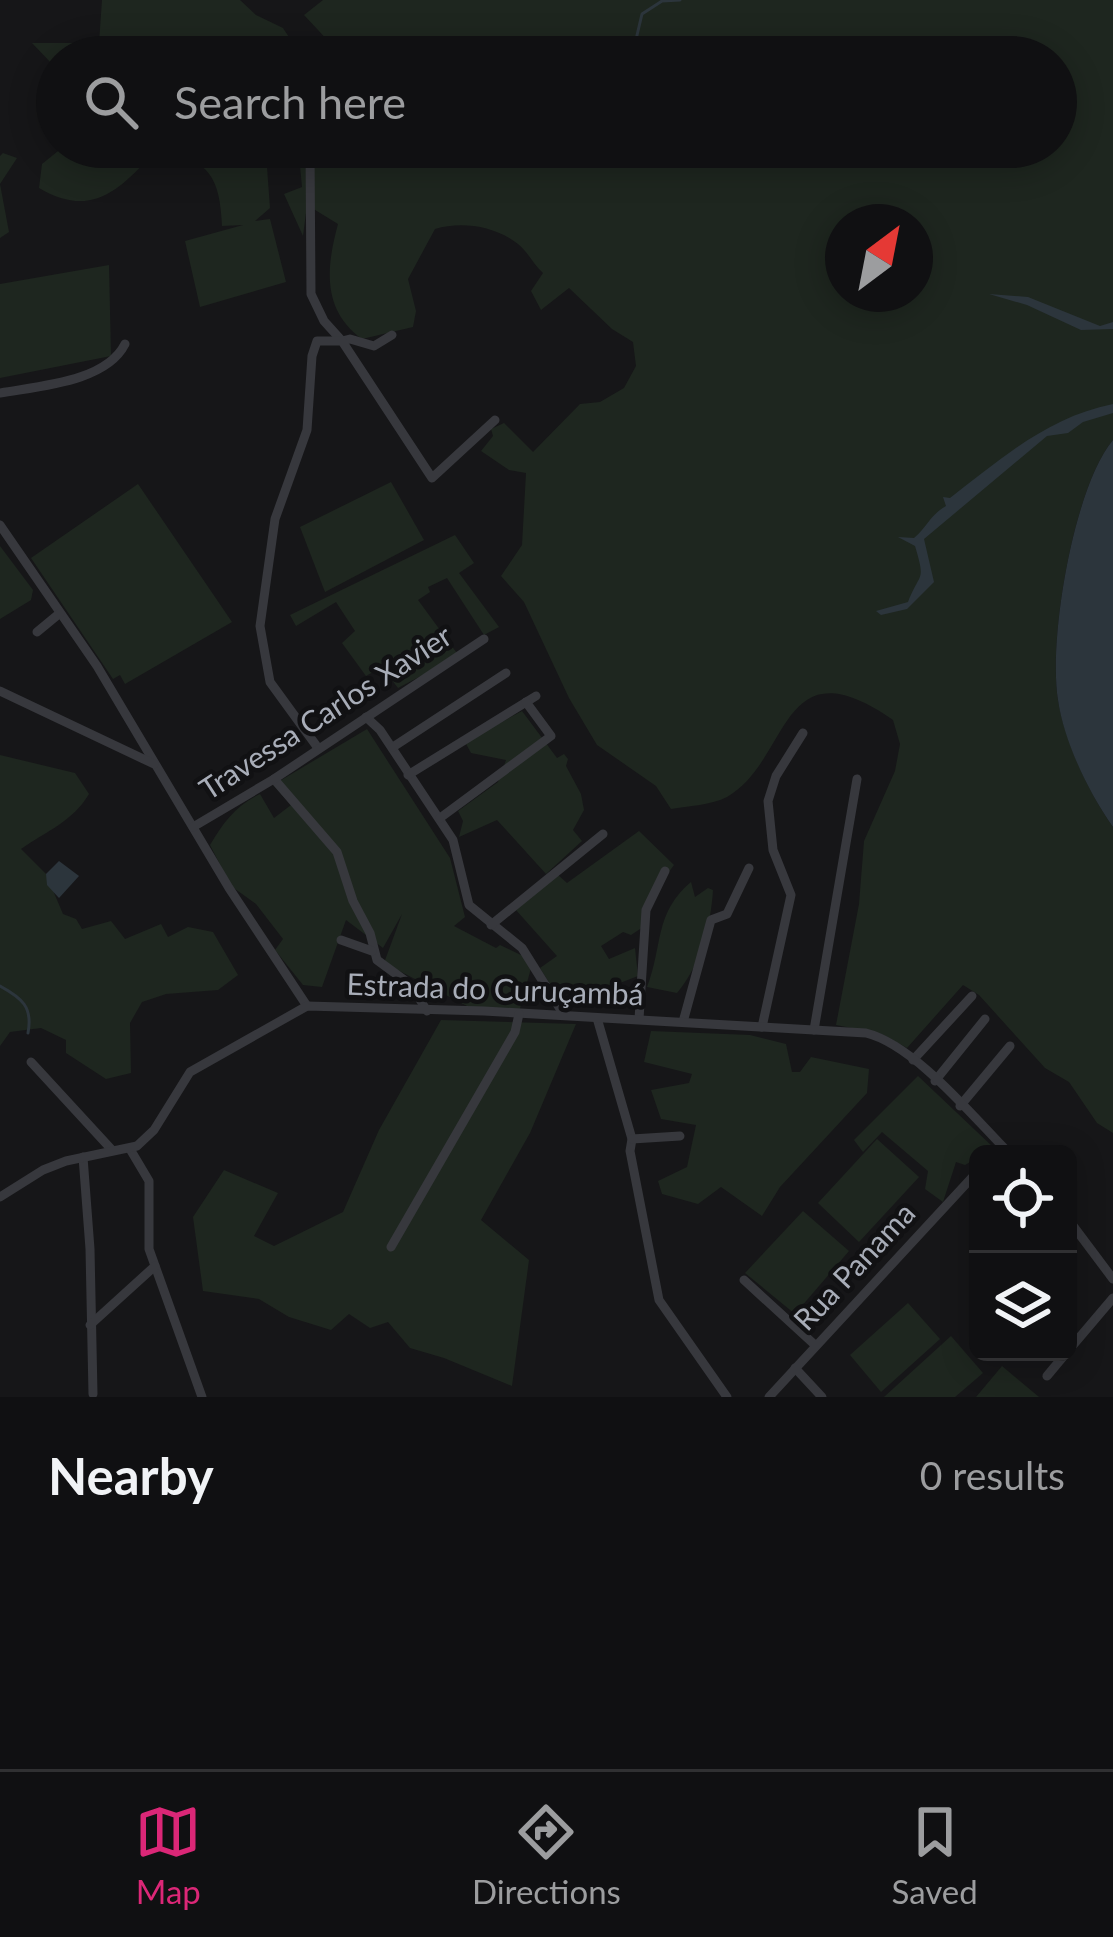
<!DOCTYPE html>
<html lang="en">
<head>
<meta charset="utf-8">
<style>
  body { margin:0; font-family:Lato,sans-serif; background:#19191b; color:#f1f3f6 }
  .controls { position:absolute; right:36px; bottom:36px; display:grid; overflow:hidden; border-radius:18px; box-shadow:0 6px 30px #0003 }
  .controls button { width:108px; height:108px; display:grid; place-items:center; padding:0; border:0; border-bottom:3px solid #303032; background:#101012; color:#f1f3f6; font:60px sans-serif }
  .compass { position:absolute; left:825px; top:204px; width:108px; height:108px; border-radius:50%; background:#101012; box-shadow:0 6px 30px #0003; rotate:32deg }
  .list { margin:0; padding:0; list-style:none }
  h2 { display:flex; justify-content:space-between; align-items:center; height:156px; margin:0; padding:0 48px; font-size:51px }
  h2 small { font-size:39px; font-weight:400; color:#9c9d9f }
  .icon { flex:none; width:66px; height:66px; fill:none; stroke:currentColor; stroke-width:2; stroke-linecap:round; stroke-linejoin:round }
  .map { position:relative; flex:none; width:1113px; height:1397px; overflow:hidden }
  .search { position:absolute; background:#101012; box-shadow:0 6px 30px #0003; left:36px; right:36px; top:36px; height:132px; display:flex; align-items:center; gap:30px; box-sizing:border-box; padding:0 42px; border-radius:66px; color:#9c9d9f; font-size:45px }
  .sheet { height:372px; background:#101012 }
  nav { display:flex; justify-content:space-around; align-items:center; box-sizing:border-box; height:168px; border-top:3px solid #303032; background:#101012; font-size:33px; color:#9c9d9f }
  nav a { display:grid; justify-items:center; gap:6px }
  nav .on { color:#db2777 }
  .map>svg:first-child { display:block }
  .green { fill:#1e261f; fill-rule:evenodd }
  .water { fill:#2c353c }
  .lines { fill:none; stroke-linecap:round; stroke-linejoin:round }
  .stream { stroke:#2c353c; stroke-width:3 }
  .minor { stroke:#37383d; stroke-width:9 }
  .labels { text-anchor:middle; stroke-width:9; stroke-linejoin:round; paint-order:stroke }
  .street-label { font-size:30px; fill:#a8adb8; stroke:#111113 }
</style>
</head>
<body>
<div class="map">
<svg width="1113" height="1397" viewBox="0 0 1113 1397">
  <rect width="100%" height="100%" fill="#161618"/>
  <!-- green -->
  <g class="green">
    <polygon points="102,0 240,0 256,15 283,28 302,57 57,57 57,92 53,65 32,43 99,43"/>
    <path d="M323,0H1113V440C1074,486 1048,639 1058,700C1065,742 1089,793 1113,827V1133L1097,1123L1069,1082L1045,1068L979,995L963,985L907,1048L882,1034L836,1025L859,904L864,841L895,771L900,744L893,720C779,641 792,759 727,797C712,805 688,806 671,809L656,786L597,745L569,698L524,602L501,576L522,545L526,473L509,470L481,451L493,436L491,429L504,423L533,452L580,404L600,402L624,388L636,366L633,342L612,329L569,288L541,310L531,291L543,273C533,264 528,252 518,244C495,226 462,221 435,229L408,279L416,311L413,327L362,339C322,310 326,268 338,224L307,205L303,236L284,194L302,187L300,166L284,147L267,167L270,208L255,221L270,219L286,282L200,307L185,241L243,225L222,226C220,172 205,153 149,158C114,196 87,216 39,188L42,164L63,147H398L414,152L425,147H1056V57H358L332,45L304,15ZM843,222H915V294H843Z"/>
    <polygon points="3,153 17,158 0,184 9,232 0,238 0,156"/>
    <polygon points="109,265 111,356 0,378 0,284"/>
    <polygon points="391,482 424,540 325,592 300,527"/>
    <polygon points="138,484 232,622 125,684 120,675 113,679 31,558"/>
    <polygon points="455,535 474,563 459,573 499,627 484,635 447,578 428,587 430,592 418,600 459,656 398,688 382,667 366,676 342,643 355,631 336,602 296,626 290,615"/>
    <polygon points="0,546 33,590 31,600 0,619"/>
    <polygon points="522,711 557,758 564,754 568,759 566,766 581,794 584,810 573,830 582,841 546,874 497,820 459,837 463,821 458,811 498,782 506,760 471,753 465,742"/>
    <path d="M367,729L450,858L465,917L454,926L496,948L500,945L523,956L531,968L519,1012L469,1007L384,963L402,914L383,948L346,920L322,987L303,985L275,950L283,939L256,904L231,886L210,845C223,823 236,805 260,794L274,818L291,805L273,785Z"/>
    <path d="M0,755L75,773L89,794C73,821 47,831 21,849L46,874L63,914L76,919L82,929L111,921L125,939L161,924L168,937L188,927L213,932L238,975L218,990L166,994L142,1002L130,1023L131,1073L106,1079L66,1053V1040L41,1028L10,1032L0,1046Z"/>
    <polygon points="639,831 674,865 642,908 643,927 631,935 623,932 601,946 609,959 635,948 638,976 607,988 594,986 599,1005 580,1005 577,990 550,984 540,968 557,956 516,910 558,875 567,883"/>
    <path d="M691,882L695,897L708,888L713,890C711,925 700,966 677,993L647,987C663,946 654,913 691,882Z"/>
    <polygon points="441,1020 576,1024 530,1133 481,1220 529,1260 512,1386 444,1358 410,1348 388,1322 370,1328 349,1314 331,1330 289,1317 259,1299 203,1291 193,1217 224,1170 278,1193 254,1236 274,1246 343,1212 379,1130"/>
    <polygon points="651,1031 750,1035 786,1044 792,1072 800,1072 811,1057 869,1069 867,1093 780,1187 762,1216 721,1187 698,1204 662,1194 658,1181 687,1167 696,1125 661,1119 651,1090 689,1083 692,1074 644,1062"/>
    <polygon points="918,1076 994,1148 965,1165 956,1162 943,1202 925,1189 928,1171 882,1132 863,1152 854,1140"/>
    <polygon points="877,1139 919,1177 859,1242 818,1203"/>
    <polygon points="803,1211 849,1251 795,1314 745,1273"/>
    <polygon points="908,1303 940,1339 881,1392 850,1355"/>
    <polygon points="951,1336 983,1373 955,1397 884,1397"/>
    <polygon points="1002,1366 1039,1397 976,1397"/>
  </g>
  <!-- water -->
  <g class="water">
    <polygon points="989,294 1028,297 1100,326 1113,322 1113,329 1081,330 1027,305"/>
    <path d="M1113,404V413L1083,422L1068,433L1047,436L924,539L934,582L907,609L881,615L876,611L908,602C920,571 926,583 915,546L898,537L914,538C927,527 931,514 946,506L943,497L950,498C1002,458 1048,417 1113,404Z"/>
    <path d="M1113,440V827C1089,793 1064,742 1058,700C1048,639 1074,486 1113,440Z"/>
    <polygon points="59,861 79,876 59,898 47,885 46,874"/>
  </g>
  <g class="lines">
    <!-- stream -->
    <g class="stream">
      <polyline points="604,57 613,49 624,53 634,48 642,14 662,1 680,0"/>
      <path d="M0,986C22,998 33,1007 28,1033"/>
    </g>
    <!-- minor -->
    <g class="minor">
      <polyline points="310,147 311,294 324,321 342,341 350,339 374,346 392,335"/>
      <path d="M0,393C39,386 106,382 125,344"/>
      <polyline points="0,525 97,666 229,888 307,1006"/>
      <polyline points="37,632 60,613"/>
      <polyline points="0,691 154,764"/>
      <polyline points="366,717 380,730 453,840 469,905 522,948 564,1015"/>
      <polyline points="393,747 506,673"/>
      <polyline points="318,748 270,682 260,626 275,519 307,430 312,356 317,341 342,341 432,478 495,420"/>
      <polyline points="408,775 536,696"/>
      <polyline points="274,779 337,852 353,901 370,933 377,960 411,985 427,1011"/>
      <polyline points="440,818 551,736 526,702"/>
      <polyline points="193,827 274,779 484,639"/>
      <polyline points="491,925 603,834"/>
      <polyline points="341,940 372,951"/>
      <polyline points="597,1018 632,1139 630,1151 659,1300 727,1397"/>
      <polyline points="639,1019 646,910 665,871"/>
      <polyline points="683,1022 711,920 727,914 749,868"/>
      <polyline points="762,1027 791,895 773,850 768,801 776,776 803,733"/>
      <polyline points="814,1030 857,779"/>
      <polyline points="913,1060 972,996"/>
      <polyline points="31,1062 112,1150"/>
      <polyline points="935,1081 985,1019"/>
      <polyline points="960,1106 1010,1046"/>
      <polyline points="632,1139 680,1136"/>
      <polyline points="130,1149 149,1181 149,1249 202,1397"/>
      <polyline points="83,1157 90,1249 93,1394"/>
      <path d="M0,1197L43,1170L66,1161L137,1146L154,1130L190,1072L307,1006L484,1011L866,1033C915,1045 974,1118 1010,1154"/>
      <polyline points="1068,1219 1113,1279"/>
      <polyline points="391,1247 515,1032 519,1014"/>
      <polyline points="744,1280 815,1345"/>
      <polyline points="90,1325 155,1266"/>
      <polyline points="1068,1351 1113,1298"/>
      <polyline points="795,1368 822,1397"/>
      <polyline points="1047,1376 1067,1352"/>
      <polyline points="769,1397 978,1171"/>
    </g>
  </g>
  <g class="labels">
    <!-- street labels -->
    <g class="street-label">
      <text transform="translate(326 713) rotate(-33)" y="10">Travessa Carlos Xavier</text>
      <text transform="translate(495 990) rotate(2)" y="10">Estrada do Curuçambá</text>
      <text transform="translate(855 1267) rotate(-47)" y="10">Rua Panama</text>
    </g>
  </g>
</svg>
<div class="controls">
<button><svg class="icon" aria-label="locate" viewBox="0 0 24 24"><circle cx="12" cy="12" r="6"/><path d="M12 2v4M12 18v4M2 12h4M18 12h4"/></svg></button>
<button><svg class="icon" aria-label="layers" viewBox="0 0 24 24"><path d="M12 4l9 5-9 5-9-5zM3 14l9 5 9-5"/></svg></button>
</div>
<svg class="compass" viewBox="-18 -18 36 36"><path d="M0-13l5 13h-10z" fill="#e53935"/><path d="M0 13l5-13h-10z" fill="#9c9d9f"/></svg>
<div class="search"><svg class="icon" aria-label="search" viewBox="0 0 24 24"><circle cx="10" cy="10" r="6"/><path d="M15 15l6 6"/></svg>Search here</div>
</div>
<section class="sheet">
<h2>Nearby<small>0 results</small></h2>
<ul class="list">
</ul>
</section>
<nav>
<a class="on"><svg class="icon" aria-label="map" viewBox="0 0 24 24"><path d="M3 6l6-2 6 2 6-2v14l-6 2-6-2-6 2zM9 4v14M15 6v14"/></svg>Map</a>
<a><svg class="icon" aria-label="directions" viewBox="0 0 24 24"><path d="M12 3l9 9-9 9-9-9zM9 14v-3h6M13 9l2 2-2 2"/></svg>Directions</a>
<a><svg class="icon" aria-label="saved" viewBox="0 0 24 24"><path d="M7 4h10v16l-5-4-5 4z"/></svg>Saved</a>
</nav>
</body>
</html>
